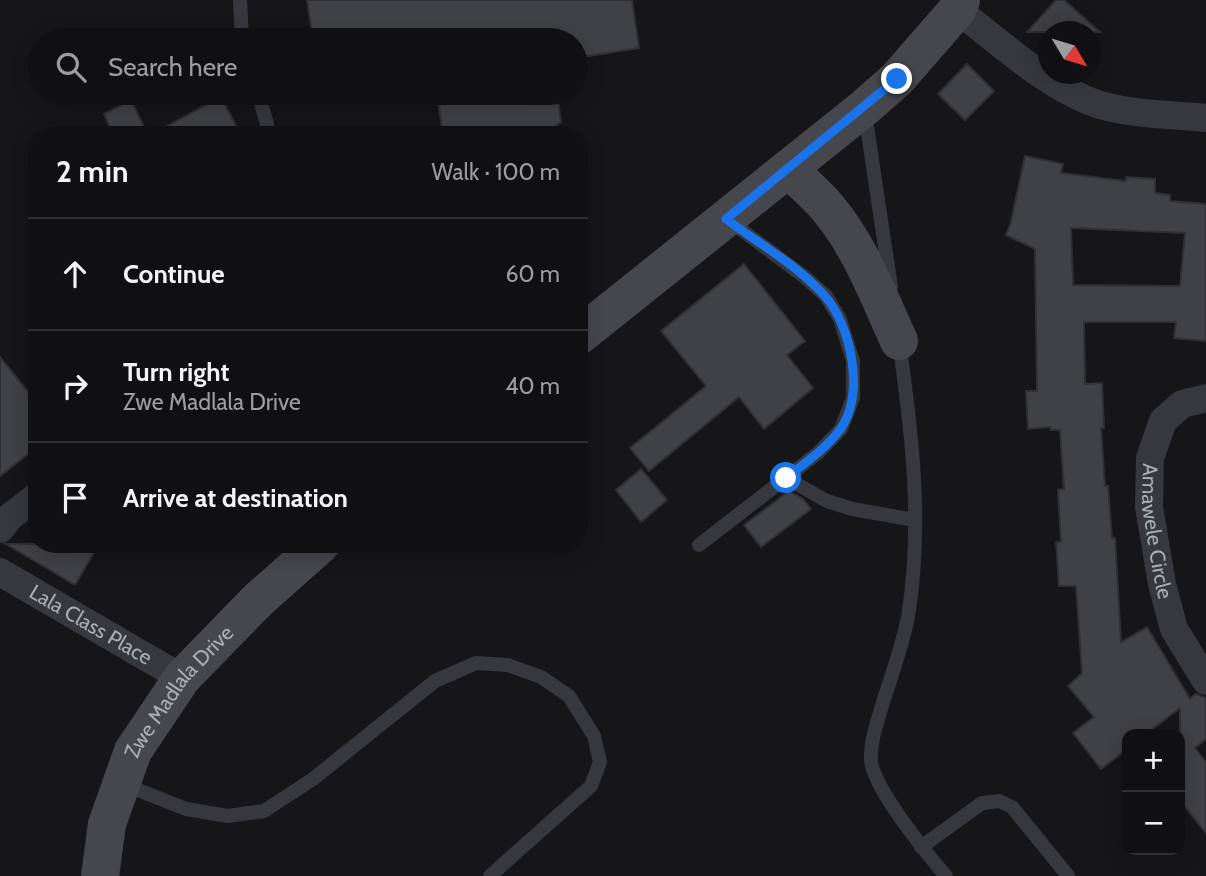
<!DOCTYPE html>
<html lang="en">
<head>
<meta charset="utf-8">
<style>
  body { margin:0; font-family:Cabin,sans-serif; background:#19191b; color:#f1f3f6 }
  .controls { position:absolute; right:21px; bottom:21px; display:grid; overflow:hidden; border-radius:14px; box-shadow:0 4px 18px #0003 }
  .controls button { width:63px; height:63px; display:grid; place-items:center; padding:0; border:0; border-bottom:2px solid #303032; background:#101012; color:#f1f3f6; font:35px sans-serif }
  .compass { position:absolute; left:1038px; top:21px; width:63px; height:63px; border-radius:50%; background:#101012; box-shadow:0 4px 18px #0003; rotate:128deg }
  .stop { position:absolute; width:21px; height:21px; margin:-16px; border:5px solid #1a73e8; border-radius:50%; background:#fff }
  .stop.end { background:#1a73e8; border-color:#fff; box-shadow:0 2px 7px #0008 }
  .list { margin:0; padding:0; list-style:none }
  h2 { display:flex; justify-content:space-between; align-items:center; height:91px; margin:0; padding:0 28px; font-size:30px }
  h2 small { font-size:23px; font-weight:400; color:#9c9d9f }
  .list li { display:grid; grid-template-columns:46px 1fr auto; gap:21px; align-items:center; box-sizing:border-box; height:112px; padding:0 28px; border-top:2px solid #303032 }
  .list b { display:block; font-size:26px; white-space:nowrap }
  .list p { margin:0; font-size:23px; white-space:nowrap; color:#9c9d9f }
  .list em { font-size:23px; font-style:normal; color:#9c9d9f }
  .icon { flex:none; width:38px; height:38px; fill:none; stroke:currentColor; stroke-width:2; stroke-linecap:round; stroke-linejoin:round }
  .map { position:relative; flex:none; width:1206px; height:876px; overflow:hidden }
  .search { position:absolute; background:#101012; box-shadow:0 4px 18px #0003; left:28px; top:28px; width:560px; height:77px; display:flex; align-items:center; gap:18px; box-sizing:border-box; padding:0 24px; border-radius:38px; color:#9c9d9f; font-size:26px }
  .panel { position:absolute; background:#101012; box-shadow:0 4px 18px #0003; left:28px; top:126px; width:560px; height:427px; border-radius:28px }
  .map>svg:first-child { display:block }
  .building { fill:#404145; stroke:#303034; stroke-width:2; fill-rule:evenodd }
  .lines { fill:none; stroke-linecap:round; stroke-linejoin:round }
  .lane { stroke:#37383d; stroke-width:14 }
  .street { stroke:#37383d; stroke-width:28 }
  .secondary { stroke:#45474d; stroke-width:38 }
  .route { stroke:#1a73e8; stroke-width:9 }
  .labels { text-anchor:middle; stroke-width:5; stroke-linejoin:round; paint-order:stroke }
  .street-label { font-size:21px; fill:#a8adb8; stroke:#111113 }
</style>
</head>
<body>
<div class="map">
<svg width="1206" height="876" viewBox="0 0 1206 876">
  <rect width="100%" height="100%" fill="#161618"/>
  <!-- building -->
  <g class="building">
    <polygon points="307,0 632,0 639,48 576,58 576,40 313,40"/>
    <polygon points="1056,0 1064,0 1100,32 1027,32"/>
    <polygon points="967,64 994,91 965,120 938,94"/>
    <polygon points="437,93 557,93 561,122 544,135 443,135"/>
    <polygon points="221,97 241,135 150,135"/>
    <polygon points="131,100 148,135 113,135 104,114"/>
    <path d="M1025,156L1063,164L1061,173L1126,181V177L1155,179V193L1170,195V201L1206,204V341L1174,338L1176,322H1084L1085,384L1102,383L1104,428H1101L1105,486H1108L1112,538H1115L1121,642L1147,627L1190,699L1196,694L1206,698V739L1195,748L1206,762V833L1180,801V708L1146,734H1127V749L1101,769L1073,733L1094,717L1068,686L1082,673L1076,586H1059L1056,542H1061L1058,490L1064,489L1060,430H1051L1050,427L1028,429L1026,391H1037L1035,249L1006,235L1011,222ZM1071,228L1185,233L1180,286L1073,285Z"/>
    <polygon points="744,264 805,341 787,355 813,388 764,429 739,397 649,471 630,448 706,386 661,331"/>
    <polygon points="0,357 37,403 37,447 0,476"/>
    <polygon points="641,469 667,500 641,522 616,490"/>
    <polygon points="789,491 803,499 811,509 761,547 744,525"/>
    <polygon points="6,544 99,544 75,585"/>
  </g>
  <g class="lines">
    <!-- lane -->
    <g class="lane">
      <polyline points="240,0 242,40"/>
      <polyline points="258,93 270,135"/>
      <polyline points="865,113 891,287"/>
      <path d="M899,341C912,433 923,525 908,617C902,648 890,679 881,709C876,726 870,743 871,761C874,789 927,854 946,876"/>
      <polyline points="786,478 827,501 852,509 915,520"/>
      <polyline points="699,545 818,453 841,429 853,398 853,361 840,319 826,296 806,278 727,219"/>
      <polyline points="123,784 186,809 228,816 264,811 313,779 435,681 476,663 508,665 541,677 569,696 594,736 600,762 591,786 490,876"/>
      <polyline points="921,847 982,803 999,801 1012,807 1068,876"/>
    </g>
    <!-- street -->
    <g class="street">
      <path d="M957,10C999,41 1040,81 1089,101C1124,115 1169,114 1206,118"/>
      <path id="s1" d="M1206,398L1182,404L1163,421L1150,458L1149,507L1162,584L1174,629L1206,681"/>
      <polyline points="0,529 11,516 37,496"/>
      <path id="s2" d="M0,572L182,678"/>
    </g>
    <!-- secondary -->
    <g class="secondary">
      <path d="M788,169C801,181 815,193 827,207C860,246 878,295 899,341"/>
      <polyline points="579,336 864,108 897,79 957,10 961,0"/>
      <path id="s3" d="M100,876L107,824L133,751L182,678L258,600L321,544"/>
    </g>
  </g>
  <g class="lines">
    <!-- route -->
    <path class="route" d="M786,478C805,463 824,450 839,431C866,397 852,326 824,295C797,265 758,243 726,219L897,79"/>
  </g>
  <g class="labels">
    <!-- street labels -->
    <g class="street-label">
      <text dy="7" stroke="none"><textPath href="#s1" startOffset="163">Amawele Circle</textPath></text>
      <text dy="7" stroke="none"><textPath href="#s2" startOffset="105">Lala Class Place</textPath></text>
      <text dy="7" stroke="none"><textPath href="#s3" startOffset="205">Zwe Madlala Drive</textPath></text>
    </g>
  </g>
</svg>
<div class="controls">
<button>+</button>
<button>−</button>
</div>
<svg class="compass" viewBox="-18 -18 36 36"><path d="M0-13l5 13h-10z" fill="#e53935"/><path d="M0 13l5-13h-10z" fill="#9c9d9f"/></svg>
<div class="stop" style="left:786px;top:478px"></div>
<div class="stop end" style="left:897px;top:79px"></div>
<div class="search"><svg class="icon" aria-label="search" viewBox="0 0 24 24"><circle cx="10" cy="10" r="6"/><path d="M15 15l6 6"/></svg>Search here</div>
<section class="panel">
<h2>2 min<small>Walk · 100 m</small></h2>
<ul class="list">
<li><svg class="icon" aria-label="ahead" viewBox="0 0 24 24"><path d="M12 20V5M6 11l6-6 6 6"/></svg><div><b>Continue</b></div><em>60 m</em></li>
<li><svg class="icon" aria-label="right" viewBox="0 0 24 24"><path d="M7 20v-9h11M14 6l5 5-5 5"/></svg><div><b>Turn right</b><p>Zwe Madlala Drive</p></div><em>40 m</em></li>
<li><svg class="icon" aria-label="arrive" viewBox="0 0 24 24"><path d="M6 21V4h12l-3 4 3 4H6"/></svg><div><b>Arrive at destination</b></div></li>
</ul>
</section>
</div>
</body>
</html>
